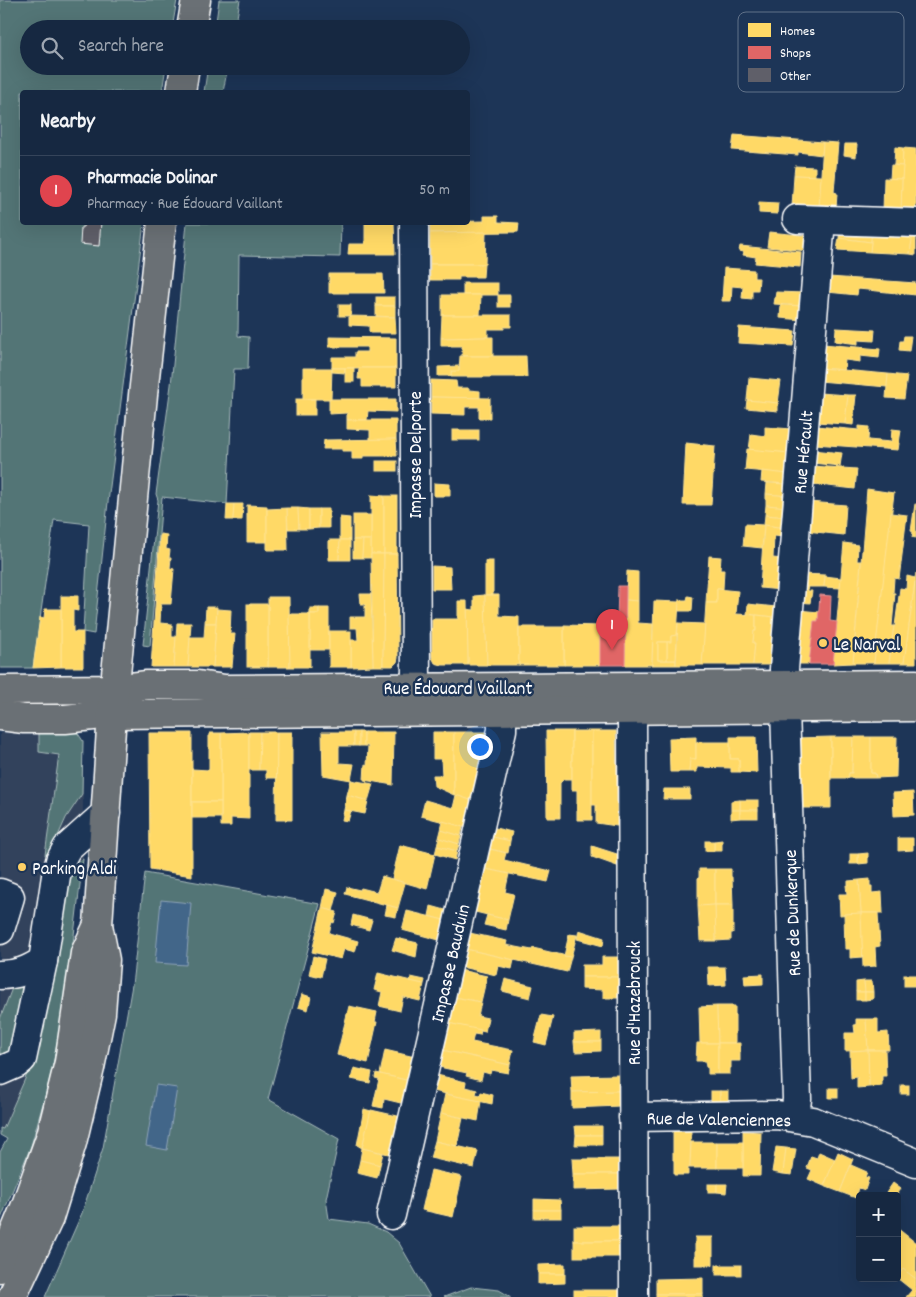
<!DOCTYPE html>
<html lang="en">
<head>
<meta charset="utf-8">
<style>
  body { margin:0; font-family:Dekko,sans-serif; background:#1f3048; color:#f1f3f6 }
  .controls { position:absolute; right:15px; bottom:15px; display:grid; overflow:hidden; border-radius:5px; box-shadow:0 5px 20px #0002 }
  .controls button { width:45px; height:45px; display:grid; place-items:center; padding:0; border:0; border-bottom:1px solid #35445a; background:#162841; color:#f1f3f6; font:25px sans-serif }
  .you { position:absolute; left:479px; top:746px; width:18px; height:18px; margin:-12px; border:4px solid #fff; border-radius:50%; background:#1a73e8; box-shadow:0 0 0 8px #1a73e833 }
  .badge { display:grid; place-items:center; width:32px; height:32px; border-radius:50%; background:#ea580c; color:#fff; font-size:16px; font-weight:700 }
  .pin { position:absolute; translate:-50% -41px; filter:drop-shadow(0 1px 2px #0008) }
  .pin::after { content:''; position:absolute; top:26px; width:18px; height:15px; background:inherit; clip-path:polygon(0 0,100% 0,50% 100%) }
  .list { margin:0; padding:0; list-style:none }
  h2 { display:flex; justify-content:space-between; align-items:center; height:65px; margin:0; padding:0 20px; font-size:21px }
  h2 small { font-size:16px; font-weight:400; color:#9ea6b1 }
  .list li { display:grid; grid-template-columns:32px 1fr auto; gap:15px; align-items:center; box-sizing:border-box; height:70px; padding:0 20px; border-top:1px solid #35445a }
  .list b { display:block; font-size:19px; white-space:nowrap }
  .list p { margin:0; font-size:16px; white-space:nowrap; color:#9ea6b1 }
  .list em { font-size:16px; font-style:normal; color:#9ea6b1 }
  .icon { flex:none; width:28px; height:28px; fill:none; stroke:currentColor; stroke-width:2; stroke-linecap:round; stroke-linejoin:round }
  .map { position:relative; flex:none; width:916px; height:1297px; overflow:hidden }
  .search { position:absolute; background:#162841; box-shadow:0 5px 20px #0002; left:20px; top:20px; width:450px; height:55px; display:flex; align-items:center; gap:12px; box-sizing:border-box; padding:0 18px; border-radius:28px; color:#9ea6b1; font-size:19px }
  .panel { position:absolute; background:#162841; box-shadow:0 5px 20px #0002; left:20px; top:90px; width:450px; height:135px; border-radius:5px }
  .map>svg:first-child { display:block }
  .built { fill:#31425c }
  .green { fill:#527576; stroke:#a8baba }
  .water { fill:#426689; stroke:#8ea3b8 }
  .homes { fill:#ffd966; stroke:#ffe494 }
  .shops { fill:#e06666; stroke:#e99494 }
  .building { fill:#5f5f69; stroke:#fff }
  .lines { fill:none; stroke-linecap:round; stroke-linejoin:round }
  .minor-casing { stroke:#fff; stroke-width:31 }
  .major-casing { stroke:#fff; stroke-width:31 }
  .minor { stroke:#1d3557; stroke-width:28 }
  .major { stroke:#6b7074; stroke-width:28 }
  .poi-dot { fill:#ffd166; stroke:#1d3557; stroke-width:2 }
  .labels { text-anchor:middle; stroke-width:5; stroke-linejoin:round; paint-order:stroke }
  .street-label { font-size:19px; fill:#fff; stroke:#1d3557 }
  .poi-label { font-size:19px; fill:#fff; stroke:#1d3557; text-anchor:start }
  .key { fill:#1d3557; stroke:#617289; stroke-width:1 }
  .key-label { font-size:14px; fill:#fff }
</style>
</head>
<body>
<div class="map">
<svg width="916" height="1297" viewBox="0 0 916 1297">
  <rect width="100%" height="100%" fill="#1d3557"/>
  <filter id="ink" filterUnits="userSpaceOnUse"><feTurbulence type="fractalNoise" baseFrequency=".02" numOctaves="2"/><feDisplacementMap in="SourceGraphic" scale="10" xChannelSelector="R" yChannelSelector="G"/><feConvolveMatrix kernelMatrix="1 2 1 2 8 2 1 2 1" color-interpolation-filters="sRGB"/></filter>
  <g filter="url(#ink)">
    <!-- built -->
    <polygon class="built" points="77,732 83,741 83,859 68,986 51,1075 0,1135 0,733"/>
    <!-- green -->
    <g class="green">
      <polygon points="0,0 177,0 172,29 29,29 29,66 166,66 162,92 22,92 22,222 144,223 108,502 94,634 83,632 89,524 54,520 33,668 0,668"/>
      <polygon points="219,0 240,0 235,29 215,29"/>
      <polygon points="208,66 228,66 223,92 204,92"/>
      <polygon points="187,223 341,223 340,257 239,255 238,336 249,337 248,369 234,369 227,504 162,497 150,646 143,645 158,500 156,494 171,385"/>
      <polygon points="39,732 77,732 83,741 82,794 66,818 49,856 45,855 59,755 39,752"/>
      <polygon points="83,859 68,986 51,1075 31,1146 0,1221 0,1152 7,1139 0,1135 0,1128 3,1129 28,1072 69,868 76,862"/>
      <polygon points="145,873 320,904 268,1099 339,1139 326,1199 329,1219 368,1224 386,1232 399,1243 430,1297 45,1297 82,1213 103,1148 132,985"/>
      <polygon points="33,977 12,1052 0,1059 0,1019 14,983"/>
      <polygon points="471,1287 499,1290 511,1297 444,1297"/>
    </g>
    <!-- water -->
    <g class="water">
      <polygon points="161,900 191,903 186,965 155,963"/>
      <polygon points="156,1085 177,1088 167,1150 146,1146"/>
    </g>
    <!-- homes -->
    <g class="homes">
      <polygon points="734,135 823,142 822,155 798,152 798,155 732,150"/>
      <polygon points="823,142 838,143 834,192 837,193 836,209 819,208"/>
      <polygon points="845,144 857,144 856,157 844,155"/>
      <polygon points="895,147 903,148 903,166 894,165"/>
      <polygon points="903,148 916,149 916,209 901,208"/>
      <polygon points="891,165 903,166 902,179 890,179"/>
      <polygon points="795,166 815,167 815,176 794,175"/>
      <polygon points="794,175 821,176 819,208 792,207"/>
      <polygon points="884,178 902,179 901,212 883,211"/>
      <polygon points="759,202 778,203 777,214 759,213"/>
      <polygon points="484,216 498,216 498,222 519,223 518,232 430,233 430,222 484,221"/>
      <polygon points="365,222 394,222 395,254 348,254 349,244 365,244"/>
      <polygon points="840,227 872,230 871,242 839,238"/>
      <polygon points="872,230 913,233 910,254 870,252"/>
      <polygon points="486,232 485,264 430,264 430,233"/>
      <polygon points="769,232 810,236 809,251 767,247"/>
      <polygon points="913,233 916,233 916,255 910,254"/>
      <polygon points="839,238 871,242 870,252 837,250"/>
      <polygon points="740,246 801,252 800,267 755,263 756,257 743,255 744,252 739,251"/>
      <polygon points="430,264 484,264 483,277 459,277 459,280 430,280"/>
      <polygon points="724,268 754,270 754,278 759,278 758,290 752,290 752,299 742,298 743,287 732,286 731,301 722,301"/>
      <polygon points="329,274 383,274 384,293 329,293"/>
      <polygon points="829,277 916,283 916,295 858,289 857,295 827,292"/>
      <rect x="463" y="283" width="35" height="12"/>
      <polygon points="776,292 805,293 804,306 774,304"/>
      <polygon points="442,295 481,295 480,315 442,315"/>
      <rect x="498" y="295" width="12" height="12"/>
      <rect x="376" y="297" width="19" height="9"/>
      <rect x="339" y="305" width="12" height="11"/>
      <polygon points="781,305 804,306 803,320 780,318"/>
      <polygon points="376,306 395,306 395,317 376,316"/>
      <polygon points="442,315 511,315 511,327 504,327 504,329 488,329 488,337 441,338"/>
      <polygon points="349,316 395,317 396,333 371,333 369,331 369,326 349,325"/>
      <polygon points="739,327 795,331 793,346 738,343"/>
      <polygon points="836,328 875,330 874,341 858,340 858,344 835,341"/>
      <polygon points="904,336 911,336 909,351 899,350 900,341 903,341"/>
      <polygon points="329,337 396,338 396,368 332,368 332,357 355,357 355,352 367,352 367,347 329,347"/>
      <polygon points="488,337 493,337 493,356 462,356 462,346 441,346 441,338"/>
      <polygon points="823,344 880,349 879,358 860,356 860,362 845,360 844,370 821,368"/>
      <polygon points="460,356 526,356 527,377 451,377 451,371 459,371"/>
      <polygon points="459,366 459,371 451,371 451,376 438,376 438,367"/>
      <polygon points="303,368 332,368 331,399 303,399"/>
      <polygon points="332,368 345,368 345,373 332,372"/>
      <rect x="345" y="368" width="9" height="14"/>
      <polygon points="359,368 396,368 396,387 362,387 362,379 358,379"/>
      <polygon points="820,368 888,374 887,387 819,381"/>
      <polygon points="888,374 907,376 904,399 886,398"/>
      <polygon points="749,378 781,381 778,403 747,400"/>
      <polygon points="431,380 456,381 457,388 468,388 469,390 480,391 480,398 431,397"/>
      <polygon points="819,393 848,395 845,424 816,422"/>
      <polygon points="848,395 856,395 853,425 845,424"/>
      <polygon points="431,397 490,398 490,418 479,418 479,407 465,407 465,415 431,414"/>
      <rect x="296" y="399" width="19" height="16"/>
      <polygon points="329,399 396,399 396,412 368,411 367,420 347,420 347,413 329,414"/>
      <polygon points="747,400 778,403 778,411 746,408"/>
      <polygon points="347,420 396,420 396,439 370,440 370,430 347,429"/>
      <polygon points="816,426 859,430 859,426 869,427 868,440 891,442 892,429 901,430 898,450 814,444"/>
      <polygon points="765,427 792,429 790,453 749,450 751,434 765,436"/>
      <rect x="452" y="430" width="27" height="10"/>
      <polygon points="396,439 397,456 363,456 363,459 352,459 352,451 342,451 342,449 323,449 324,440"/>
      <polygon points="686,443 715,446 711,505 683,505"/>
      <polygon points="747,449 790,453 788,474 745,470"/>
      <polygon points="813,450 842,453 840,466 812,463"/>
      <rect x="376" y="461" width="21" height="10"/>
      <polygon points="812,466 857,469 855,489 810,484"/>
      <polygon points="762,471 788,474 787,484 761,482"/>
      <polygon points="434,483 450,484 450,496 434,496"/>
      <polygon points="767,483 787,484 788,496 766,494"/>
      <polygon points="867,489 894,493 874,663 853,663"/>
      <polygon points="766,494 788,496 787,507 766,505"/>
      <polygon points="371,495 384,496 384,554 371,554"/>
      <rect x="384" y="496" width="13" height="58"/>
      <polygon points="809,502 846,505 844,535 806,531"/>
      <polygon points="227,504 234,504 233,520 226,520"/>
      <polygon points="234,504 243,504 242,520 233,520"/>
      <polygon points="915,504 916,504 916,538 912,537 913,532 911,531"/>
      <polygon points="247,505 267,506 267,542 247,542"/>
      <polygon points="766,505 787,507 786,517 765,515"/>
      <polygon points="287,508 298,508 299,529 288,529"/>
      <polygon points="287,508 288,550 267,550 267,509"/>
      <polygon points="298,508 309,509 309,529 299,529"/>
      <polygon points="309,509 319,509 319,528 309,529"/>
      <rect x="319" y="509" width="10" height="19"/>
      <polygon points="891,513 907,515 899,579 894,578 893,593 895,593 892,626 894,626 889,663 874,663"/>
      <rect x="353" y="515" width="18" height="25"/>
      <polygon points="765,515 786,517 785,528 764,525"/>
      <polygon points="340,517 350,518 350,540 340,540"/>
      <polygon points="745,524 764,525 762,548 743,546"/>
      <polygon points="764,525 785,528 784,537 774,536 773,558 783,559 781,590 760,588"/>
      <polygon points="160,534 167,535 166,549 170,550 169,558 171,558 170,568 174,569 171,604 161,604 160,623 172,624 172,637 176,637 174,667 151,667"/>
      <polygon points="329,540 340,540 339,560 329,560"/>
      <polygon points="340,540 350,540 350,560 339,560"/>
      <polygon points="353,540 363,540 362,558 353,558"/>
      <polygon points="363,540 371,540 371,558 362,558"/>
      <polygon points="844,543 858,545 857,561 861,561 853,663 833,664"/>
      <polygon points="371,554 384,554 383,666 373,666"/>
      <polygon points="384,554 397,554 398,658 397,662 393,666 383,666"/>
      <polygon points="709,556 721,557 720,570 724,570 723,589 717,589 717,603 706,603"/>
      <rect x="485" y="561" width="8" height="34"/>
      <polygon points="432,566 450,567 451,589 432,589"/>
      <polygon points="627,571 638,572 638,601 626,600"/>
      <polygon points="916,573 916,582 915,582 904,663 889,663 894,626 895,626 900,588 906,589 907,576 915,578"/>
      <polygon points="802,574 825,575 824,587 801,587"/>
      <polygon points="825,576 841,578 840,588 824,587"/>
      <polygon points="915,582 916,582 916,663 904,663"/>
      <polygon points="801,587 808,587 808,591 812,591 810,603 799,602"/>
      <polygon points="717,589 738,591 736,614 756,615 756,631 754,631 753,643 755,643 753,665 702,665 706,603 717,603"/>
      <polygon points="360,594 371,594 373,666 351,667 351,640 358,640 357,628 350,628 350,617 365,617 365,604 361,604"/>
      <polygon points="485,595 487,665 468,665 467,609 474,610 474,596"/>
      <polygon points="485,595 499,595 499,616 519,617 519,665 487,665"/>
      <polygon points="61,596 78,596 78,611 73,610 73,632 83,632 83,667 61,667"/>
      <polygon points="688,596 693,597 692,611 678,611 679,600 687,600"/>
      <polygon points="268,597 289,597 290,667 268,667"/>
      <polygon points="626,600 638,601 638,623 653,624 652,665 625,665"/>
      <polygon points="458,601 467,601 468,665 442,665 435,663 432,657 432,619 458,619"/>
      <polygon points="654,601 679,602 677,635 671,636 671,642 658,642 658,660 676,660 676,665 652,665"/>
      <rect x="247" y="604" width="21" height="63"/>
      <polygon points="748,604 776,607 775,617 747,614"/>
      <polygon points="206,607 217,607 216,623 205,623"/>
      <rect x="310" y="608" width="9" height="6"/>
      <polygon points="319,608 329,608 329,650 310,650 310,614 319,614"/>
      <polygon points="45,609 61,609 61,667 33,668 40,617 44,618"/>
      <polygon points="217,609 231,610 230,634 235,634 232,667 213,667"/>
      <polygon points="798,610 819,612 818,621 814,621 809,664 793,664"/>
      <polygon points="289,614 310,614 310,667 290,667"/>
      <polygon points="756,615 775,617 771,665 753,665 755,643 753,643 754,631 756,631"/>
      <polygon points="177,623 191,623 188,667 174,667"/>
      <polygon points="205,623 216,623 213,667 188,667 190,637 204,637"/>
      <polygon points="678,623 705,624 702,665 676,665"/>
      <polygon points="564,625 600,626 600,665 564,665"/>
      <rect x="519" y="627" width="45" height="38"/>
      <rect x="329" y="631" width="22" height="36"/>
      <polygon points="677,635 676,660 667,660 667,642 671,642 671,636"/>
      <rect x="658" y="642" width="9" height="18"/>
      <polygon points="546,731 572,731 572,779 564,779 560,783 560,818 547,818"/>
      <polygon points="572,731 592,731 592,820 577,820 577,790 572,790"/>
      <polygon points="592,731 616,731 617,826 596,823 596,805 592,805"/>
      <polygon points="249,732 249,819 231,818 231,826 221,826 221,733"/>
      <polygon points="249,732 260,732 259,770 249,770"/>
      <polygon points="260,732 277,732 277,778 266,778 266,770 259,770"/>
      <polygon points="277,732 292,732 292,820 276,820"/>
      <polygon points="322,732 354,732 354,746 339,746 339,763 354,764 351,780 323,775"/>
      <rect x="354" y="732" width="5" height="14"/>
      <rect x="359" y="732" width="5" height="14"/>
      <polygon points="364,732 394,732 393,785 364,780 365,764 367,765 368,746 364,746"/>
      <polygon points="433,732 454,732 454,795 434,786 433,775 442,775 441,759 433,759"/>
      <polygon points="454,732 490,732 473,801 454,795"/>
      <polygon points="149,733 192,733 192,876 150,869"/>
      <polygon points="210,733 221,733 221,802 192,802 192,769 209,770 209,736 210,736"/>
      <polygon points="696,737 696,759 690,759 689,772 670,772 669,738"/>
      <polygon points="730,737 756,737 757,773 739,772 739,759 730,759"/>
      <polygon points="831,737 831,808 796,808 796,738"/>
      <polygon points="831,737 853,737 852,773 849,773 848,778 831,778"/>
      <polygon points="853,737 871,737 871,773 875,773 876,778 848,778 849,773 852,773"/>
      <polygon points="871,737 897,737 896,777 876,778 875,773 871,773"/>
      <polygon points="696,742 730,742 730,759 739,759 739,772 731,772 731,768 697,767 697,772 689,772 690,759 696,759"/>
      <polygon points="351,780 373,784 368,801 347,795"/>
      <polygon points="664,789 690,789 690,799 663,799"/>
      <polygon points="913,792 914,815 894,816 893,793"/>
      <polygon points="347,795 368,801 365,814 344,810"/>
      <polygon points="456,795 473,801 467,828 421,816 425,800 453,808"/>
      <rect x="740" y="800" width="18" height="10"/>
      <polygon points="740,800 740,810 731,810 731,801"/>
      <rect x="192" y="802" width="29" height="16"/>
      <polygon points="344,810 351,811 348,821 342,820"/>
      <polygon points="731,810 740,810 740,818 731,819"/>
      <rect x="740" y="810" width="18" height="8"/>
      <polygon points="443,821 463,827 461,836 441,830"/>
      <polygon points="491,827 512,832 510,841 489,836"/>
      <polygon points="441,830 461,836 459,844 439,838"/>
      <polygon points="489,836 510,841 508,853 486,848"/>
      <polygon points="439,838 459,844 457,851 437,846"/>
      <polygon points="898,838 913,838 913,850 898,851"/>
      <polygon points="722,840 722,851 714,851 714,841"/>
      <rect x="705" y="841" width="9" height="10"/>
      <polygon points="400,845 435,854 427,889 392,879"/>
      <polygon points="437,846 457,851 455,860 435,854"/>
      <polygon points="592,846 617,854 617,866 592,857"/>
      <polygon points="486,848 506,853 504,860 551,871 548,882 481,868"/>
      <polygon points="868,853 868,863 858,864 858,854"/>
      <rect x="850" y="854" width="8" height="10"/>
      <polygon points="481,868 509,874 505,892 514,894 508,920 471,911"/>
      <polygon points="699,869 715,869 715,905 698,906 698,878 699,878"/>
      <polygon points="715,869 731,869 731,877 732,877 733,905 715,905"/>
      <polygon points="382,876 405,883 398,908 345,894 347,887 360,890 361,888 377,892"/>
      <polygon points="870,879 870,886 872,886 872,893 882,892 883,913 861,913 859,880"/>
      <polygon points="859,880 861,913 840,915 839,894 847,894 846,885 848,885 848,881"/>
      <polygon points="326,889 338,892 333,911 322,908"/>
      <polygon points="387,905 398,908 396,917 385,915"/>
      <polygon points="715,905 733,905 733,933 731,933 731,940 716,941"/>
      <polygon points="715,905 716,941 700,941 698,906"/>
      <polygon points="431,906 449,911 446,921 429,916"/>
      <polygon points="322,908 337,912 334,923 332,922 329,933 358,941 355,952 344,949 341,959 312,952"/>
      <polygon points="407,911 444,920 439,940 402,930"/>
      <polygon points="861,913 863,957 850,958 850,949 845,949 844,914"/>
      <polygon points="861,913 878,913 880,946 875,947 876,966 863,967"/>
      <polygon points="353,915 372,920 369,930 351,925"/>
      <polygon points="487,915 508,920 506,930 484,925"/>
      <polygon points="579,930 604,938 603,946 577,939"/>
      <polygon points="465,932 507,941 506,945 532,950 533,948 571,957 567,972 461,948"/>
      <polygon points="569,934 577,935 571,957 564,956"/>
      <polygon points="396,938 418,943 416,957 392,950"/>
      <polygon points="461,948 514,960 512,969 498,966 496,975 457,966"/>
      <polygon points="313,956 325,959 321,977 309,974"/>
      <polygon points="602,957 618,957 619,977 582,977 582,965 602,965"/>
      <polygon points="708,967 725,967 726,985 709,986"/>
      <polygon points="460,970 487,976 481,1002 454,997"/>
      <polygon points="378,973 424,984 420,1001 403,997 400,1011 379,1006 382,992 374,990"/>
      <polygon points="763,974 763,984 745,985 744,975"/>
      <rect x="904" y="975" width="12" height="11"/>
      <polygon points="411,977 425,980 424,984 410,981"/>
      <polygon points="582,977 619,977 619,998 603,998 603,990 582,989"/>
      <polygon points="505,979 533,986 530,998 502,991"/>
      <polygon points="864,981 865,992 856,992 856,982"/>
      <polygon points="864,981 872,981 873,992 865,992"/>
      <rect x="856" y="992" width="9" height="8"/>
      <polygon points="865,992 873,992 873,999 865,1000"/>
      <polygon points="302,994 311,997 308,1010 298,1007"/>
      <polygon points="454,997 481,1002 478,1016 488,1018 485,1032 448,1023"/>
      <polygon points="349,1006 377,1012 375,1022 377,1022 368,1063 337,1055"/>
      <polygon points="717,1006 718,1043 700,1043 699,1007"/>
      <polygon points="717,1006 735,1006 735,1043 718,1043"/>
      <polygon points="541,1015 553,1017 546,1045 534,1042"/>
      <polygon points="856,1019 866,1019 868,1050 845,1051 845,1033 855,1033 854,1025 856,1025"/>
      <polygon points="866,1019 878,1019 878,1033 888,1032 889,1050 868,1050"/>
      <polygon points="448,1023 481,1030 480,1035 474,1034 472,1042 513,1050 510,1065 442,1050"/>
      <polygon points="601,1032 601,1042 574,1042 574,1033"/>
      <polygon points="574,1042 601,1042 601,1051 575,1052"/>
      <polygon points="697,1043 718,1043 718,1074 708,1074 708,1068 706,1067 705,1061 696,1061"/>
      <polygon points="718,1043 740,1043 740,1061 731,1061 731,1068 730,1068 730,1074 718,1074"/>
      <polygon points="385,1050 415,1057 410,1081 380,1074"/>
      <polygon points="442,1050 510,1065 508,1073 491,1070 490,1074 483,1072 481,1080 466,1076 467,1073 439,1067"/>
      <polygon points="868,1050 885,1050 886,1076 882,1076 882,1086 869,1087"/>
      <polygon points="868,1050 869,1087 857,1088 857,1077 851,1078 850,1051"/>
      <polygon points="354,1068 372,1072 370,1083 351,1079"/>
      <polygon points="376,1073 410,1081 405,1104 384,1099 383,1108 373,1106 379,1079 375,1078"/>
      <polygon points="437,1075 466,1082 465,1087 477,1090 476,1094 480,1095 481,1092 493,1095 492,1104 433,1091"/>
      <polygon points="620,1075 620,1091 572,1092 571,1076"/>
      <rect x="901" y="1085" width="8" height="9"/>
      <rect x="829" y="1088" width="9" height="10"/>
      <polygon points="620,1091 620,1106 572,1108 572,1092"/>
      <rect x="711" y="1091" width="9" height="10"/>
      <rect x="720" y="1091" width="8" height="10"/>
      <polygon points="445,1094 481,1101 478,1121 441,1113"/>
      <polygon points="364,1109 371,1111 362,1148 357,1145"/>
      <polygon points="371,1110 402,1117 393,1155 362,1148"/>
      <polygon points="441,1113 463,1118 457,1146 435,1141"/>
      <polygon points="575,1126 602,1126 602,1135 576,1135"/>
      <polygon points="673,1131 691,1131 690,1168 688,1168 688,1175 674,1175 674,1160 673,1160"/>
      <polygon points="743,1131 761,1132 760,1176 743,1176"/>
      <polygon points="576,1135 602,1135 602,1145 575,1145"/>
      <polygon points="435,1141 478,1151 474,1168 430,1158"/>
      <polygon points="691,1142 717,1142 717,1168 690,1168"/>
      <rect x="717" y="1142" width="26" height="26"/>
      <polygon points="776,1147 786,1148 783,1174 772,1172"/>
      <polygon points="362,1148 383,1153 380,1165 360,1160"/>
      <polygon points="786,1148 796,1149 792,1175 783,1174"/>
      <polygon points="819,1152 835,1159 824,1186 808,1179 812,1170 807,1168 811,1156 817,1158"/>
      <polygon points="838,1152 853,1159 840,1192 824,1186"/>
      <polygon points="572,1159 621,1159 621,1174 573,1174"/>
      <polygon points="360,1160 380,1165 377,1178 357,1173"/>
      <polygon points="851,1165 867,1172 865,1177 869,1178 865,1190 859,1188 856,1198 840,1192"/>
      <polygon points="431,1170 462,1177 453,1217 422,1210"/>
      <polygon points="573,1174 621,1174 621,1189 573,1190"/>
      <polygon points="893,1183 901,1189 896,1196 884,1196"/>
      <rect x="708" y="1184" width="9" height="8"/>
      <polygon points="717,1184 727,1184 726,1193 717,1192"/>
      <polygon points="534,1199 560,1200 561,1210 534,1210"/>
      <rect x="534" y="1210" width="27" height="8"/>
      <rect x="574" y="1226" width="48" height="15"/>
      <polygon points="897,1228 916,1243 916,1279 903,1269 897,1276"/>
      <rect x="695" y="1237" width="18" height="28"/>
      <rect x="574" y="1241" width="48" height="16"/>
      <polygon points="565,1264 565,1274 538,1274 538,1265"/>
      <rect x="716" y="1265" width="25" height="10"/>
      <polygon points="903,1269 916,1279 916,1297 906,1297 912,1290 897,1278"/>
      <polygon points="538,1274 565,1274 565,1283 538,1284"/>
      <polygon points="703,1278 703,1294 656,1294 656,1279"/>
      <rect x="574" y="1290" width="48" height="7"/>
      <rect x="656" y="1294" width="47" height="3"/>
    </g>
    <!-- shops -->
    <g class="shops">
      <polygon points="618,586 626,586 625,665 600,665 600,620 617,621"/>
      <polygon points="820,595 831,596 830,621 837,622 833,664 809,664 814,621 818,621"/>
    </g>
    <!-- building -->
    <polygon class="building" points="82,222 101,222 99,246 80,244 81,227 83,227 84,223"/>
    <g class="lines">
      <defs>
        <g id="minor">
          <polyline points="797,219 916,223"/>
          <polyline points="414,222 416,687"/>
          <polyline points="785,685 784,669 821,220"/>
          <polyline points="785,708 797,1099 795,1117"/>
          <polyline points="0,893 10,897 0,930"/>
          <path d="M0,975C17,975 29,970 43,961"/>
          <polyline points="0,1071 16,1064 22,1059 43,961 56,876 60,861 67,848 106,813"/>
          <polyline points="633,1117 777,1115 813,1121 916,1163"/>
          <polyline points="391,1215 502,730 502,711"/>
          <polyline points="634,1297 632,710 653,700"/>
        </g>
        <g id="major">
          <polyline points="191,29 196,0"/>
          <polyline points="181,92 185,66"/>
          <polyline points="0,690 114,689 147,685 198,685 225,689 916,684"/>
          <polyline points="0,716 24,719 65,719 112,714 607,710 916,707"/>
          <polyline points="0,1268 26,1205 51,1135 69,1062 85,953 98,925"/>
          <polyline points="12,1297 49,1218 72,1143 90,1068 101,1013 105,960 98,925 112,714 116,674 143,395 162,222"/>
        </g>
      </defs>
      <!-- minor casing -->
      <use href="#minor" class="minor-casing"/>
      <!-- major casing -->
      <use href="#major" class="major-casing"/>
      <!-- minor -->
      <use href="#minor" class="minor"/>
      <!-- major -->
      <use href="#major" class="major"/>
    </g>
  </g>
  <!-- markers -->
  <g class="poi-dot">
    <circle cx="823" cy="643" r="5"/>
    <circle cx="22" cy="867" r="5"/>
  </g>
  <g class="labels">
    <!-- street labels -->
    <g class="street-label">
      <text transform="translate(802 452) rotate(-85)" y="7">Rue Hérault</text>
      <text transform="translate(414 455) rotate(-90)" y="7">Impasse Delporte</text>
      <text x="458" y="694">Rue Édouard Vaillant</text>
      <text transform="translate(791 913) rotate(-92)" y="7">Rue de Dunkerque</text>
      <text transform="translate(449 963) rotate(-77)" y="7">Impasse Bauduin</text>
      <text transform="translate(633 1003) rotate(-90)" y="7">Rue d'Hazebrouck</text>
      <text transform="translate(719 1118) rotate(1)" y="7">Rue de Valenciennes</text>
    </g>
    <!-- poi labels -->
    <g class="poi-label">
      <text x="833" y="650">Le Narval</text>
      <text x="32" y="874">Parking Aldi</text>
    </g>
  </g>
  <!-- legend -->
  <rect x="738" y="12" width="166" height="80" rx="8" class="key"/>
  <rect x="748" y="23" width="23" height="14" fill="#ffd966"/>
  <rect x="748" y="46" width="23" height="13" fill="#e06666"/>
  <rect x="748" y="68" width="23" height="14" fill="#5f5f69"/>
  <g class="key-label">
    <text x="780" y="35">Homes</text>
    <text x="780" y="57">Shops</text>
    <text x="780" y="80">Other</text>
  </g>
</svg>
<div class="controls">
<button>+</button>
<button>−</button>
</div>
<div class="you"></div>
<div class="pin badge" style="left:612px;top:650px;background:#e0444e">1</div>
<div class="search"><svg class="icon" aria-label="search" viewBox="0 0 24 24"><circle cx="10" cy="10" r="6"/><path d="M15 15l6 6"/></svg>Search here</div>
<section class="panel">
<h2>Nearby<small></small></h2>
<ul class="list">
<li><span class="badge" style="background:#e0444e">1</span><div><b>Pharmacie Dolinar</b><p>Pharmacy · Rue Édouard Vaillant</p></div><em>50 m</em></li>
</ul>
</section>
</div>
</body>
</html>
